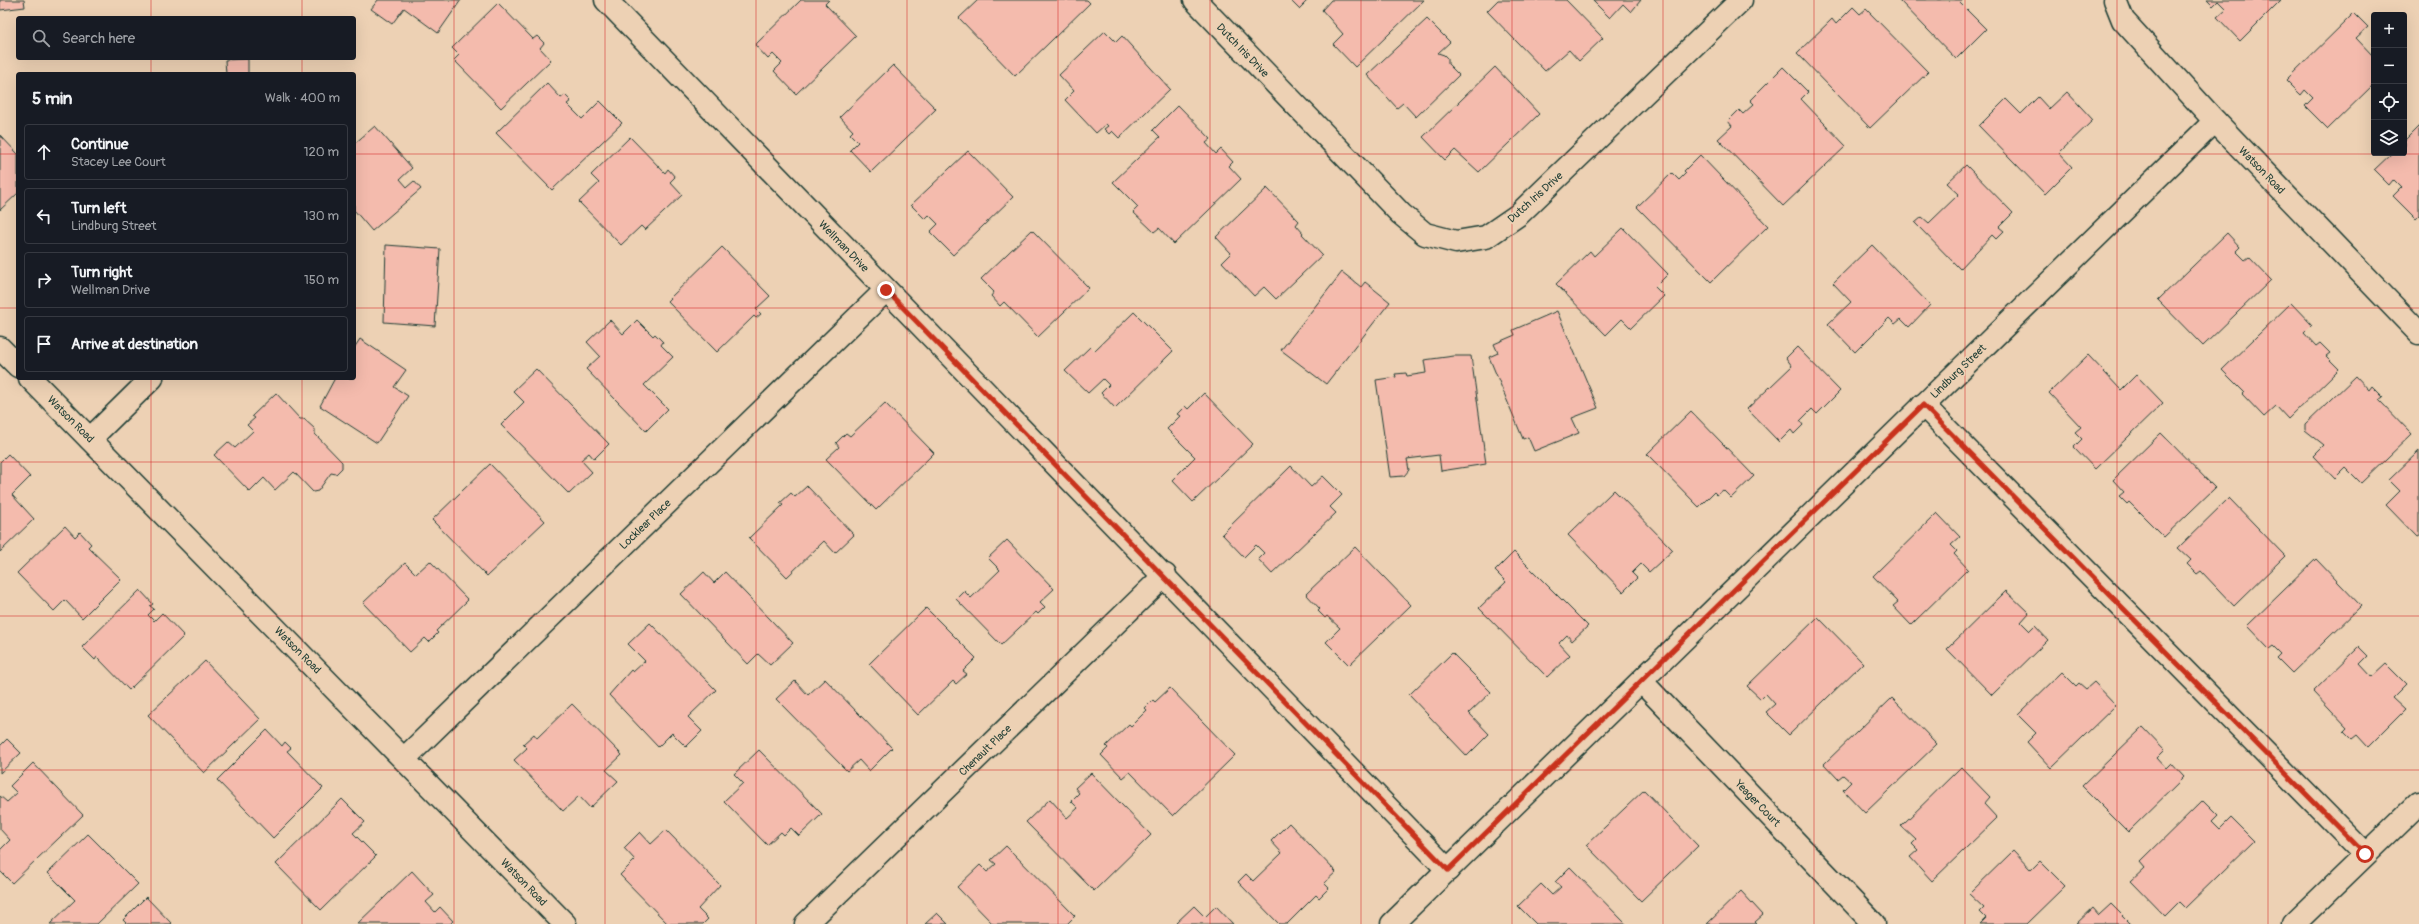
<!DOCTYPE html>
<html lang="en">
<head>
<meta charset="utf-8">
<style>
  body { margin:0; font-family:Pangolin,sans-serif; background:#242831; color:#f1f3f6 }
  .controls { position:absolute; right:12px; top:12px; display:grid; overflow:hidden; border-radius:4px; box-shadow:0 4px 16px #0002 }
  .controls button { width:36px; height:36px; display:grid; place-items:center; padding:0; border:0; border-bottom:1px solid #363941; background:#171b24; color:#f1f3f6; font:20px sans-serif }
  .stop { position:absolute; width:12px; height:12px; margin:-9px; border:3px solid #c8321e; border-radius:50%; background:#fff }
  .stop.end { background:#c8321e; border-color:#fff; box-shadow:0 1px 4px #0008 }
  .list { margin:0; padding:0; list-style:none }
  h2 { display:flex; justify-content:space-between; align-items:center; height:52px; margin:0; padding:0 16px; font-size:17px }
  h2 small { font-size:13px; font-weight:400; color:#9ea1a6 }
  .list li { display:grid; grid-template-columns:26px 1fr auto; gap:12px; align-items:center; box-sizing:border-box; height:56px; margin:0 8px 8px; padding:0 8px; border:1px solid #363941; border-radius:4px }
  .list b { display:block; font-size:15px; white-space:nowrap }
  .list p { margin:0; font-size:13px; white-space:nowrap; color:#9ea1a6 }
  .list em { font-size:13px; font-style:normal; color:#9ea1a6 }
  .icon { flex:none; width:22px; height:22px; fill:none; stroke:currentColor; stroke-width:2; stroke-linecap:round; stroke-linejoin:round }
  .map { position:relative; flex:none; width:2419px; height:924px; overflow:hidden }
  .search { position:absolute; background:#171b24; box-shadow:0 4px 16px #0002; left:16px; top:16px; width:340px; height:44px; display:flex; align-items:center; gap:10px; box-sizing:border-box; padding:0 14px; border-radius:4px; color:#9ea1a6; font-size:15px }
  .panel { position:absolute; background:#171b24; box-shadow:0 4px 16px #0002; left:16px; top:72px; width:340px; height:308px; border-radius:4px }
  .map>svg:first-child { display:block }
  .building { fill:#f4bbad; stroke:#1f3d34 }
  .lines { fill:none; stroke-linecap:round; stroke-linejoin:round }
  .street-casing { stroke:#1f3d34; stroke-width:25 }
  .street { stroke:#edd1b4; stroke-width:22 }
  .route { stroke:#c8321e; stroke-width:5 }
  .grid { fill:none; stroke:#d62828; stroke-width:1; stroke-opacity:0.55 }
  .labels { text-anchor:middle; stroke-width:3.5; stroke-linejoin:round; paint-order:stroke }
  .street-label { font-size:11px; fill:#1f3d34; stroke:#edd1b4 }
</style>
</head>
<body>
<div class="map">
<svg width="2419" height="924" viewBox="0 0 2419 924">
  <rect width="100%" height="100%" fill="#edd1b4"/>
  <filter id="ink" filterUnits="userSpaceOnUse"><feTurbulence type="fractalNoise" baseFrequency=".025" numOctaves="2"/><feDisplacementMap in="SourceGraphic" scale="8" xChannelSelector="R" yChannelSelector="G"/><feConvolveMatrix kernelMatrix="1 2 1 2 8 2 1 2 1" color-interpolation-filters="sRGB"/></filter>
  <g filter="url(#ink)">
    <!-- building -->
    <g class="building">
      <polygon points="0,0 24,0 25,7 0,10"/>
      <polygon points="378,0 461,0 438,33 404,8 392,24 371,9"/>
      <polygon points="801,0 829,0 825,4 856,36 796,94 774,71 782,63 773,54 768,59 755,45"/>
      <polygon points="978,0 1087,0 1090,3 1015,76 959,18"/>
      <polygon points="1290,0 1308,0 1299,9"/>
      <polygon points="1331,0 1424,0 1355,67 1333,44 1343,34 1322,10"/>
      <polygon points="1498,0 1566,0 1603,38 1579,61 1569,50 1545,71 1487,11"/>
      <polygon points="1592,0 1641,0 1631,12 1623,4 1610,18"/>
      <polygon points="1899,0 1963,0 1960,3 1986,29 1956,59"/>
      <polygon points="2207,0 2281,0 2240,41 2217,17 2226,9 2218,1 2213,6"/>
      <polygon points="498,3 533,39 537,36 544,43 540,48 551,60 501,108 454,60 459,55 452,48"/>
      <polygon points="1853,7 1860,14 1866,9 1928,72 1870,128 1797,53 1832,19 1836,24"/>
      <polygon points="2354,13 2368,27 2356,38 2374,57 2374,84 2328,129 2305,106 2313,98 2305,90 2301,95 2286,80"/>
      <polygon points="1427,19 1450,42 1438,53 1444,55 1448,59 1448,64 1459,75 1416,117 1403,103 1397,108 1367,75"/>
      <polygon points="1105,31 1116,42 1122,36 1170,89 1119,138 1112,131 1109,134 1104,129 1108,126 1106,124 1096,133 1065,100 1074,91 1059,75"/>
      <polygon points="248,59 248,74 226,74 225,60"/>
      <polygon points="893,65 936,109 871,172 850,150 858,142 850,134 853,131 840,117"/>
      <polygon points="1495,67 1539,114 1479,172 1455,150 1445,160 1423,137"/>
      <polygon points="1783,67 1808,92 1801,99 1846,146 1783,206 1718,139 1732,126 1728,121 1739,110 1743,114 1754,104 1750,100"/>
      <polygon points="547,83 561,98 565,95 571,101 567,104 582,119 600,101 622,123 552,190 496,133"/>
      <polygon points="2067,92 2093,120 2059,153 2072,167 2045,194 1979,126 2006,99 2021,114 2038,97 2049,109"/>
      <polygon points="1178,105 1211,139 1206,143 1216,154 1221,149 1233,162 1229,166 1241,179 1174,244 1159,228 1154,232 1133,212 1138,207 1113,182 1160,137 1153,130"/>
      <polygon points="375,126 412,168 400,179 407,187 414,181 421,189 372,231 354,210 354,144"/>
      <polygon points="2419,126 2419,216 2416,219 2393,196 2401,188 2393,180 2389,185 2374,170 2392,153 2404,153 2404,141"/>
      <polygon points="0,135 18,154 18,193 0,210"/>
      <polygon points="630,137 665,173 668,169 675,177 670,182 682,195 645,230 641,226 621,245 579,202 599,183 591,175"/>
      <polygon points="968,151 1013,197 953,255 930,232 938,224 929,215 925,219 911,205"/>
      <polygon points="1700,155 1768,226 1711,282 1637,207 1672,173 1679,180 1686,173 1684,171"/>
      <polygon points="1966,165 2013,213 1999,227 2004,231 1996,239 1992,235 1960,269 1915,223 1922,217 1929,223 1959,194 1947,183"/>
      <polygon points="1267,188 1299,221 1296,225 1303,233 1302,234 1322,255 1276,299 1264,287 1254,296 1222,262 1231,253 1216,237"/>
      <polygon points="1623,228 1668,274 1655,287 1664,296 1631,328 1622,319 1606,335 1556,284 1590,251 1594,256"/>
      <polygon points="1032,230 1089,288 1038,337 1004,302 1000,306 991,296 994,292 981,279"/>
      <polygon points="2227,233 2240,247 2236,251 2245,260 2249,257 2271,280 2203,346 2158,300"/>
      <polygon points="386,245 440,249 435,326 384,322"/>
      <polygon points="1872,245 1930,305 1909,327 1901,319 1895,324 1889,318 1855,352 1828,324 1851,302 1833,283"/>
      <polygon points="722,247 770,296 756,309 761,314 756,318 754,316 717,352 667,301"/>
      <polygon points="1342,272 1361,287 1365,282 1390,302 1326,384 1281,350"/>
      <polygon points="2291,303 2312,325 2304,333 2316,346 2320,343 2330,353 2326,356 2339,369 2288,419 2276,406 2264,417 2242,394 2244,392 2222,370"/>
      <polygon points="1557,311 1598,408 1572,418 1579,433 1534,451 1528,437 1523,439 1489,357 1498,353 1494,344 1515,335 1513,330"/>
      <polygon points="1134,312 1173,351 1115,408 1101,393 1109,385 1103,379 1088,393 1065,371 1090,347 1094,351"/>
      <polygon points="610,320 623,334 637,320 653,336 655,334 663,342 661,345 673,357 644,385 668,409 646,431 586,369 600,356 587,342"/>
      <polygon points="360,339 406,370 394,387 408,396 377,443 320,406 335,378 354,378 354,348"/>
      <polygon points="1797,347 1840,391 1817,414 1812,409 1800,421 1803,425 1794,434 1791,430 1779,442 1747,409 1792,366 1786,358"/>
      <polygon points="2088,355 2121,390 2136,375 2163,403 2095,469 2074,447 2082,439 2075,432 2081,427 2049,393"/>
      <polygon points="1454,356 1471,356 1486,464 1441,471 1439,455 1407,459 1409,470 1404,476 1390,477 1376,380 1396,377 1395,374 1406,373 1407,376 1426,373 1424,360"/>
      <polygon points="536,369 609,444 594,459 589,453 581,460 592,472 569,494 501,425 524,402 513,391"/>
      <polygon points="2356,376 2369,390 2372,386 2383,397 2379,400 2412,434 2361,483 2346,468 2335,479 2313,456 2324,445 2305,430 2305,425"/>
      <polygon points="276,393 300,419 304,419 315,429 315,434 342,462 342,468 336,474 331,473 318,491 313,492 294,472 275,490 264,478 250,492 214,455 228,442 235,448 253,431 247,425 255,418 252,416"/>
      <polygon points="1204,393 1253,444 1193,502 1172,480 1195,457 1167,429 1180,416 1177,414 1185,406 1188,409"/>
      <polygon points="885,403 934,453 876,510 826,459 839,447 836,443 846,433 850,436"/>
      <polygon points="1691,411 1754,476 1731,498 1723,490 1717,495 1714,492 1699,507 1647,454"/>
      <polygon points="2161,433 2215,488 2164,537 2129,502 2127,504 2119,496 2124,492 2113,480"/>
      <polygon points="2419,451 2419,536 2417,537 2386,505 2400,491 2389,480"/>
      <polygon points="8,454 30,477 12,495 34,519 0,552 0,462"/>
      <polygon points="490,464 545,521 487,576 432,520"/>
      <polygon points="1291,466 1311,487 1323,476 1342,495 1330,507 1336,513 1272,574 1258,559 1264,553 1256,545 1244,557 1222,534"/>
      <polygon points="807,486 854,535 835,553 824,541 787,577 749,538 783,505 780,503 791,493 795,497"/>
      <polygon points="1614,490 1673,550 1649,572 1641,564 1632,573 1637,578 1623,592 1568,535"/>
      <polygon points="2229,498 2285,556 2234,606 2201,571 2197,574 2187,564 2191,560 2178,548"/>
      <polygon points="1937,513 1960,537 1951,545 1957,551 1954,554 1968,569 1911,625 1893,606 1898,602 1873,576"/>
      <polygon points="65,526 75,537 80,532 91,544 88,547 121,579 82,618 65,600 54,611 17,573"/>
      <polygon points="1007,540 1054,589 1040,602 1045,607 1038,614 1036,612 1001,645 956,599 964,591 971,598 1000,570 988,558"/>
      <polygon points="1355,547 1411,605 1349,665 1326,642 1340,628 1327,616 1325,618 1318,611 1320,609 1306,594"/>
      <polygon points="1514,552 1588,626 1572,641 1567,635 1559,643 1570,655 1547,677 1479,608 1506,582 1495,571"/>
      <polygon points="2316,559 2361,606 2292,673 2277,658 2281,654 2273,646 2269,649 2247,626"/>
      <polygon points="430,561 468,600 436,631 438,633 429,642 425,638 410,652 363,603 405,563 416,574"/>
      <polygon points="704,572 714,583 725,572 793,643 770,665 758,654 748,664 681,594"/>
      <polygon points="140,590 153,604 150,606 154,609 148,615 154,621 162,613 184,636 129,690 97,657 95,660 82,647"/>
      <polygon points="2006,591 2029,613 2021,622 2030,631 2035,626 2048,640 1992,695 1947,649"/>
      <polygon points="926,608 976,658 963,671 967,674 956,684 953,681 918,715 869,664"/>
      <polygon points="1818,617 1863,663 1789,735 1766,712 1775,704 1766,694 1761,699 1747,686"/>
      <polygon points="650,623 716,690 688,717 702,731 686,747 672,733 658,747 609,695 631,670 633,672 645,661 628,644"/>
      <polygon points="2359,647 2368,656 2360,664 2372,677 2386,664 2406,684 2392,698 2405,710 2368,747 2357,735 2352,739 2344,731 2347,728 2313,692"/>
      <polygon points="1452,653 1491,692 1469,713 1489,734 1467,756 1409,695"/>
      <polygon points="205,661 260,719 204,773 148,715"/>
      <polygon points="2062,672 2076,686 2079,683 2086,689 2094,682 2116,705 2051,768 2027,742 2036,733 2018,715"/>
      <polygon points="825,679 892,748 869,771 859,760 847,771 776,699 795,681 808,695"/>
      <polygon points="1170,688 1235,755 1173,816 1130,772 1123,778 1101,755 1108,748 1106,746 1129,724 1131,726 1147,710 1145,708 1153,700 1155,702"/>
      <polygon points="1892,698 1937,744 1865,813 1843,790 1851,782 1843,775 1838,779 1824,764"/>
      <polygon points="572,704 622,755 606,770 618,781 590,808 579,796 563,811 514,760 527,748 523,744 534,734 537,738"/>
      <polygon points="2143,727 2165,750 2157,758 2166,768 2171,763 2184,777 2128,832 2082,786"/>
      <polygon points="267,730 282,746 285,742 291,748 287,751 323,788 273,838 217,780"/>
      <polygon points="7,739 21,753 0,773 0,746"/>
      <polygon points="759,750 822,814 799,836 791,828 784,835 781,832 767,845 724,801 743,783 734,774"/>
      <polygon points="33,763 83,815 12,883 0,871 0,850 10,840 0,829 0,796 7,802 17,793 10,786"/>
      <polygon points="1961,767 1990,797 1984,804 1997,818 1932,881 1910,857 1918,850 1912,844 1916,840 1901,826"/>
      <polygon points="1091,773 1151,835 1094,891 1026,822 1050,799 1067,818 1078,808 1071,801 1079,793 1075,788"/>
      <polygon points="1644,790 1698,846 1641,901 1586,845"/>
      <polygon points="342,799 365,822 353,833 376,856 321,910 276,864"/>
      <polygon points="2203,800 2218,815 2212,821 2220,829 2231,818 2254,841 2185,908 2179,902 2165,916 2131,881 2145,868 2140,862"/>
      <polygon points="1289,823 1336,872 1324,883 1329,888 1319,898 1316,895 1287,924 1279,924 1238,882 1246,874 1253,881 1282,853 1271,841"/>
      <polygon points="666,830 720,885 698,909 708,919 703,924 668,924 620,875 635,860 624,848 640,832 651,844"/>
      <polygon points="88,834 138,884 97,924 50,924 75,900 48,873"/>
      <polygon points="1006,846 1075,916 1067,924 993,924 957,887 980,865 987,872 996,864 991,860"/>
      <polygon points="2013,851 2031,870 2040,861 2065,886 2026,924 1980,924 1986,918 1980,912 1984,908 1969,894"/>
      <polygon points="1570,867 1626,924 1536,924 1518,906 1541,884 1552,895 1561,887 1555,882"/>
      <polygon points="412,871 434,895 426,902 435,912 440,907 453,921 450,924 357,924"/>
      <polygon points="1741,891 1763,915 1755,922 1757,924 1707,924"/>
      <polygon points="146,897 172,924 127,924 123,920"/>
      <polygon points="2111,904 2131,924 2076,924 2093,908 2099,915"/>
      <polygon points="1194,906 1205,917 1216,906 1233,924 1177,924 1176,923"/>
      <polygon points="937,913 948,924 925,924"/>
    </g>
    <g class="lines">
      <defs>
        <g id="street">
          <polyline points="606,0 1448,870"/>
          <polyline points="1195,0 1401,214 1425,234 1456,242 1486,237 1518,215 1741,0"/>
          <polyline points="2115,0 2123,20 2215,121 2419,333"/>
          <polyline points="0,348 18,366"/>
          <polyline points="30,378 565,924"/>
          <polyline points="1923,405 2365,854"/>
          <polyline points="90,439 152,378"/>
          <polyline points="1642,682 1874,924"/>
          <polyline points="404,759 886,290"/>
          <polyline points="806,924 1165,575"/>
          <polyline points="1392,924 2215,121"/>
          <polyline points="2294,924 2419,803"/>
        </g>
      </defs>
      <!-- street casing -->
      <use href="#street" class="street-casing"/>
      <!-- street -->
      <use href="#street" class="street"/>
    </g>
  </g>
  <g class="lines" filter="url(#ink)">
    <!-- route -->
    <polyline class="route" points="886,290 1448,870 1923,405 2365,854"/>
  </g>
  <!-- grid -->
  <path class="grid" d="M151,0V18M302,0V18M454,0V924M605,0V924M756,0V924M907,0V924M1058,0V924M1210,0V924M1361,0V924M1512,0V924M1663,0V924M1814,0V924M1965,0V924M2117,0V924M2268,0V924M151,58V74M302,58V74M0,154H18M354,154H2419M0,308H18M354,308H2419M151,378V924M302,378V924M0,462H2419M0,616H2419M0,770H2419"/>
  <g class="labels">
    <!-- street labels -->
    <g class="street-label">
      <text transform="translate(1243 50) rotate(46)" y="4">Dutch Iris Drive</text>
      <text transform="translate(2262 170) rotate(46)" y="4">Watson Road</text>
      <text transform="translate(1535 197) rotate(-42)" y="4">Dutch Iris Drive</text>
      <text transform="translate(844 246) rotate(46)" y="4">Wellman Drive</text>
      <text transform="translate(1958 371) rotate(-44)" y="4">Lindburg Street</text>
      <text transform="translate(71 419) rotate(45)" y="4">Watson Road</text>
      <text transform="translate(645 524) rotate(-44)" y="4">Locklear Place</text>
      <text transform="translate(298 650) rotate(45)" y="4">Watson Road</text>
      <text transform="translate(985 750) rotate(-44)" y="4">Chenault Place</text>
      <text transform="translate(1758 803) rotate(46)" y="4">Yeager Court</text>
      <text transform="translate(524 882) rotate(46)" y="4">Watson Road</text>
    </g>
  </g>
</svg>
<div class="controls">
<button>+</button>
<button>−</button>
<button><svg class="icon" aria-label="locate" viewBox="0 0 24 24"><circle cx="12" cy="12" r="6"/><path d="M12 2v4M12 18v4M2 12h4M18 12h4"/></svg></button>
<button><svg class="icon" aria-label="layers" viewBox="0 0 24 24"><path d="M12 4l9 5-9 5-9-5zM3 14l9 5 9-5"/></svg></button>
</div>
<div class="stop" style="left:2365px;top:854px"></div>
<div class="stop end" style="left:886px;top:290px"></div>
<div class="search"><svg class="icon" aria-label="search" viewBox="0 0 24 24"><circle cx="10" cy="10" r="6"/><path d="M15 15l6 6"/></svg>Search here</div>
<section class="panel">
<h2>5 min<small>Walk · 400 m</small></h2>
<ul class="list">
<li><svg class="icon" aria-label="ahead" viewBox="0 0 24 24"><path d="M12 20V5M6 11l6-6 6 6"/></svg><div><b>Continue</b><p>Stacey Lee Court</p></div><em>120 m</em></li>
<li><svg class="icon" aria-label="left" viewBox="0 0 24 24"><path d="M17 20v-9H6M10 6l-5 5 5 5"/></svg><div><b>Turn left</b><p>Lindburg Street</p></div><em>130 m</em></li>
<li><svg class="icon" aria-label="right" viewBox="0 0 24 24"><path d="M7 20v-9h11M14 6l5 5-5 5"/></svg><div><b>Turn right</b><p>Wellman Drive</p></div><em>150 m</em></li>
<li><svg class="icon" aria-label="arrive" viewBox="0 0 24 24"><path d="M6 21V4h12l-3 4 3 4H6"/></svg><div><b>Arrive at destination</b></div></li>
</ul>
</section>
</div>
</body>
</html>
